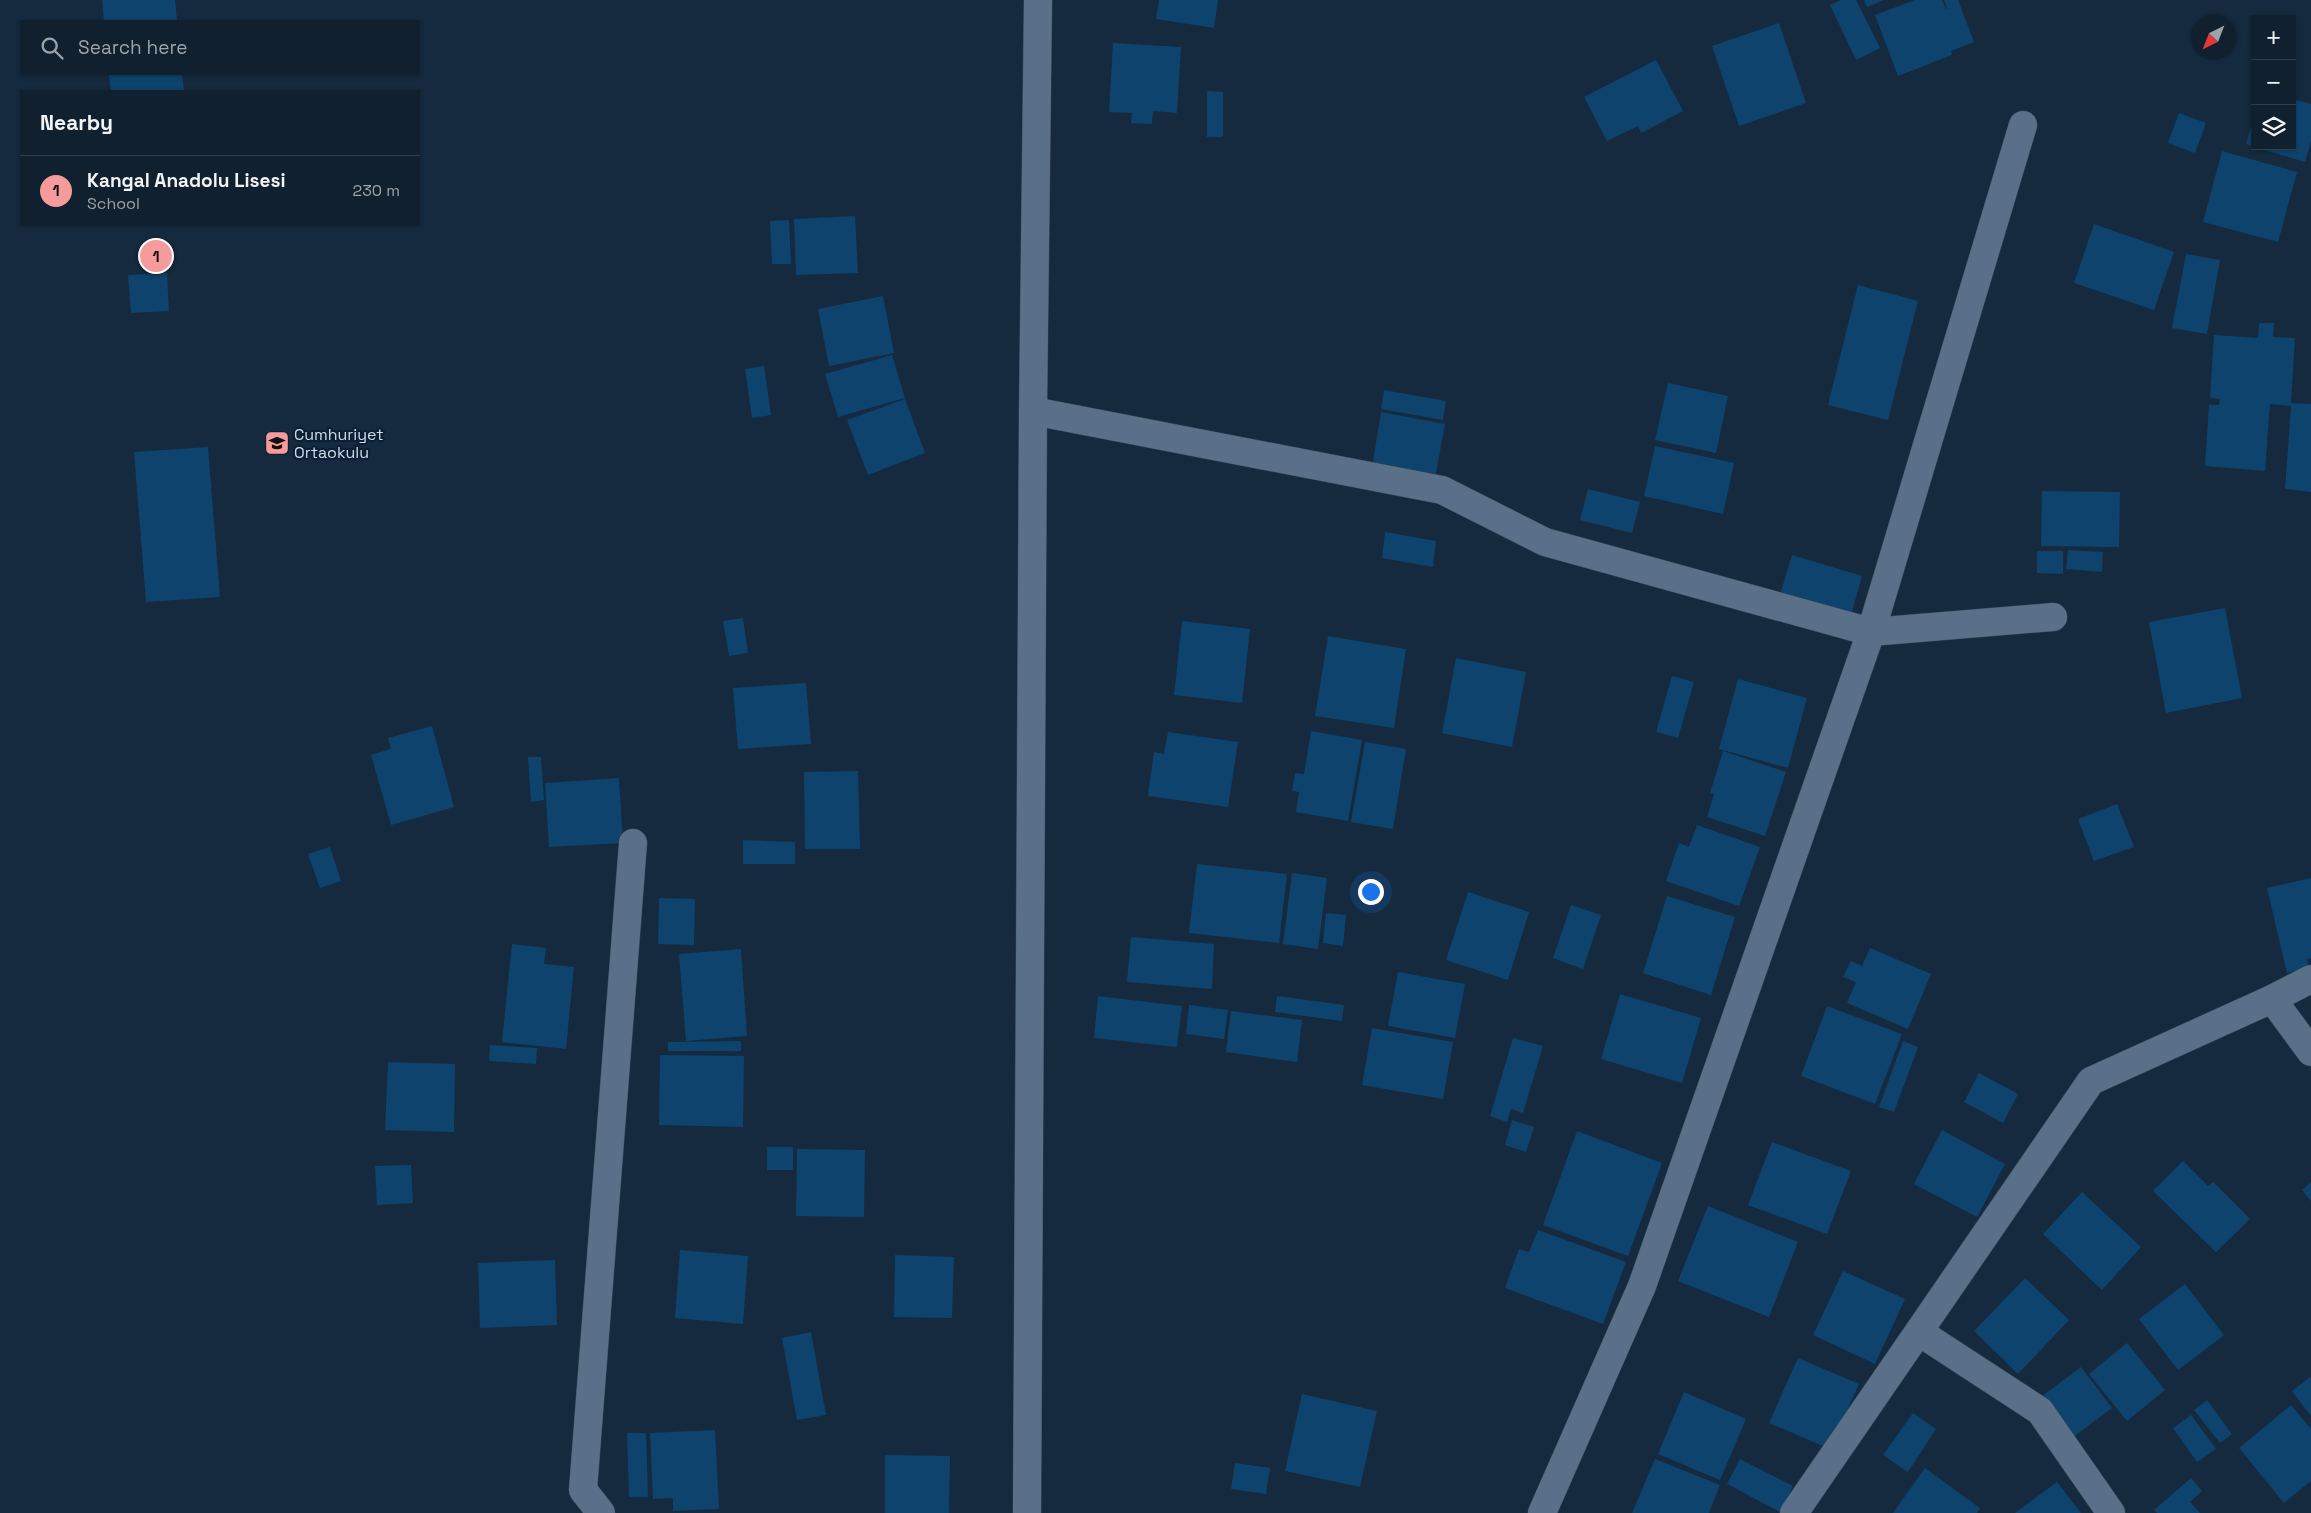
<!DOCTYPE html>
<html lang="en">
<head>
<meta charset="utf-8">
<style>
  body { margin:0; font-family:"Space Grotesk",sans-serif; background:#1e2d3a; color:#f1f3f6 }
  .controls { position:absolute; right:15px; top:15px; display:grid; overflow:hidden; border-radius:0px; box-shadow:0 1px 4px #0004 }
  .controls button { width:45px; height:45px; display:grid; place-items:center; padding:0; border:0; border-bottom:1px solid #303e4a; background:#10202e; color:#f1f3f6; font:25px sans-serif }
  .compass { position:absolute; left:2191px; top:15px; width:45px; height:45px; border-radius:50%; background:#10202e; box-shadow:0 1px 4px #0004; rotate:222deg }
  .you { position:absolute; left:1370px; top:891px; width:18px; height:18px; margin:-12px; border:4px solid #fff; border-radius:50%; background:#1a73e8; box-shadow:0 0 0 8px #1a73e833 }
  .badge { display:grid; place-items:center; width:32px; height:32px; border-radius:50%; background:#f59b9c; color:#111; font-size:16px; font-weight:700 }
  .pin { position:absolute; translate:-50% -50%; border:2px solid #fff; box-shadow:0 1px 5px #0006 }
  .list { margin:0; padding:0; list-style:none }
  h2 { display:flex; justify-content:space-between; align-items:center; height:65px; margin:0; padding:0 20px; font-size:21px }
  h2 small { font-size:16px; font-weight:400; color:#9ca3aa }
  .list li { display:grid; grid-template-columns:32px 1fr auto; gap:15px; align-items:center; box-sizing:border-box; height:70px; padding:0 20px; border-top:1px solid #303e4a }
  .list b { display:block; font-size:19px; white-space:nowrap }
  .list p { margin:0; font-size:16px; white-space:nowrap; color:#9ca3aa }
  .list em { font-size:16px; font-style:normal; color:#9ca3aa }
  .icon { flex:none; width:28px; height:28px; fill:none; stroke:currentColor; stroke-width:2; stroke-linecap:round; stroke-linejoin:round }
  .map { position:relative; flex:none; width:2311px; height:1513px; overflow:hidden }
  .search { position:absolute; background:#10202e; box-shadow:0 1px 4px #0004; left:20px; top:20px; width:400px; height:55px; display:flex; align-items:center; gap:12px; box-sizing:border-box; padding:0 18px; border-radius:0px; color:#9ca3aa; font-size:19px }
  .panel { position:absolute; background:#10202e; box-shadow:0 1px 4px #0004; left:20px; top:90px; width:400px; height:135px; border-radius:0px }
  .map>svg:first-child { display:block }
  .building { fill:#0e436e }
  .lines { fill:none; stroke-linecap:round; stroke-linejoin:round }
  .minor-casing { stroke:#374757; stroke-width:29 }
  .minor { stroke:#597088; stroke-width:28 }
  .labels { text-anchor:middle; stroke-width:4.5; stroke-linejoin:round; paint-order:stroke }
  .poi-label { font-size:16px; fill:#cfddea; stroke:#0b2034; text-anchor:start }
</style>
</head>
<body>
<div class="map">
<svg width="2311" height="1513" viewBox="0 0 2311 1513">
  <rect width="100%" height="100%" fill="#152a3e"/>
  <!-- building -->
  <g class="building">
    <polygon points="102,0 175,0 177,21 104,21"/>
    <polygon points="1159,0 1218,0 1214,28 1156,19"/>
    <polygon points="1841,0 1856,0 1880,48 1856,60 1830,5"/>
    <polygon points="1864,0 1884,0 1867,7"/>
    <polygon points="1915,0 1942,0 1946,9 1947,9 1944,0 1958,0 1974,42 1951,51 1952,55 1898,76 1875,15"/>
    <polygon points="1779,23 1806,103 1739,126 1712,46"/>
    <polygon points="1113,43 1181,47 1177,113 1153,111 1152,124 1131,123 1132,113 1109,112"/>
    <polygon points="1656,60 1683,111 1641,133 1638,126 1607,141 1584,97"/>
    <polygon points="109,74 182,74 184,91 111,91"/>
    <polygon points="1207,91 1223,92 1223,137 1207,137"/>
    <polygon points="2292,99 2311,104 2311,142 2305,162 2255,147 2292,146"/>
    <polygon points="2179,113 2206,123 2195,153 2168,143"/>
    <polygon points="2254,117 2255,117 2255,147 2246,144"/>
    <polygon points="2222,151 2297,172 2278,242 2203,222"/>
    <polygon points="855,216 858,273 796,275 794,219"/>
    <polygon points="789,220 791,264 772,264 770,221"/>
    <polygon points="2094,224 2174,252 2154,310 2074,283"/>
    <polygon points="2186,254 2220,260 2207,334 2172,328"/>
    <polygon points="167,273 169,311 131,313 128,275"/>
    <polygon points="1858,285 1918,301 1888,420 1828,405"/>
    <polygon points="883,296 894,353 829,366 818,309"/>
    <polygon points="2259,323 2274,323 2273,337 2295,338 2291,403 2311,404 2311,492 2285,489 2291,406 2270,404 2265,471 2205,466 2209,405 2219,405 2220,399 2210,398 2214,335 2258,338"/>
    <polygon points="892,355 905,398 838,417 825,374"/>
    <polygon points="764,366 771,415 752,418 745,369"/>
    <polygon points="1668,383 1728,396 1716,453 1655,440"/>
    <polygon points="1384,390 1446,401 1443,420 1381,409"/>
    <polygon points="905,399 925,453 868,475 847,420"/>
    <polygon points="1381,412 1445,424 1434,484 1371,473"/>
    <polygon points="1655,446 1734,463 1723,514 1644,496"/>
    <polygon points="208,447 220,597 146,602 134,452"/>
    <polygon points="1588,489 1640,502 1632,533 1580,520"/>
    <polygon points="2042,491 2120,492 2119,547 2041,546"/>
    <polygon points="1385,532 1436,541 1433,567 1382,558"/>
    <polygon points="2068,550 2103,552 2102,572 2066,569"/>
    <polygon points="2037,551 2063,551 2063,574 2037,573"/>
    <polygon points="1792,555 1862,576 1850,619 1779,598"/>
    <polygon points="2225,608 2242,698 2166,713 2149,622"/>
    <polygon points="743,618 748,653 729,656 723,621"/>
    <polygon points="1182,621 1250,629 1242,703 1174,695"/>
    <polygon points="1328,636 1406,649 1394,728 1315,716"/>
    <polygon points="1456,658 1526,672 1512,747 1442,733"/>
    <polygon points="1672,676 1694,682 1678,738 1656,732"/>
    <polygon points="1738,679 1807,698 1788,768 1719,749"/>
    <polygon points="806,683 811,744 738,749 733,688"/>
    <polygon points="432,726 454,807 391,825 371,755 391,749 388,738"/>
    <polygon points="1311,731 1362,740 1348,821 1296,812 1299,792 1292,791 1295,773 1304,774"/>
    <polygon points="1168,732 1238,742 1228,807 1148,796 1154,752 1164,754"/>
    <polygon points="1365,742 1406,749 1393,829 1351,822"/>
    <polygon points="1723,751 1786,772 1765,836 1707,817 1714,794 1710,793"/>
    <polygon points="528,757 541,757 544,800 531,802"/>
    <polygon points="858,771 860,849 805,849 804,772"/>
    <polygon points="619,778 623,843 549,847 545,783"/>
    <polygon points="2117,804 2134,847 2094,861 2078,819"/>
    <polygon points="1697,825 1760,847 1739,906 1666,881 1679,843 1689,847"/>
    <polygon points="743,840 795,842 795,864 743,864"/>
    <polygon points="330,847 341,881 320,888 308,854"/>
    <polygon points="1197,864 1287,874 1279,943 1189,933"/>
    <polygon points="1292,873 1327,878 1318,949 1283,944"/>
    <polygon points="2311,878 2311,958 2307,959 2309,968 2287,973 2267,888"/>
    <polygon points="1468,892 1529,912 1508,980 1446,960"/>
    <polygon points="1667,896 1735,917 1711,995 1643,973"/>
    <polygon points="659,898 695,899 694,945 658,944"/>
    <polygon points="1571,905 1601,915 1583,969 1553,958"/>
    <polygon points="1326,913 1346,915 1343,946 1323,943"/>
    <polygon points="1131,937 1214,944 1212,989 1127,982"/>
    <polygon points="512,944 546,948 544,964 574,967 566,1049 502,1042"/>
    <polygon points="1870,948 1931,974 1908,1029 1847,1003 1856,982 1843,977 1851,961 1862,966"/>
    <polygon points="741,949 747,1036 686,1041 679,954"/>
    <polygon points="1398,972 1465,984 1455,1038 1388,1026"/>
    <polygon points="1620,994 1701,1018 1682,1083 1601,1059"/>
    <polygon points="1098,996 1182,1006 1177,1047 1094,1038"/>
    <polygon points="1277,996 1344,1005 1342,1021 1275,1012"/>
    <polygon points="1189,1005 1228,1010 1224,1039 1186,1034"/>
    <polygon points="1827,1006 1902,1034 1875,1104 1801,1076"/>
    <polygon points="1231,1011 1302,1020 1297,1062 1226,1052"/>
    <polygon points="1372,1028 1453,1042 1443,1099 1362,1085"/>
    <polygon points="1513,1038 1543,1046 1523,1113 1511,1109 1507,1122 1490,1116"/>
    <polygon points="741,1041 741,1051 668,1051 668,1042"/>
    <polygon points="1903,1041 1918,1047 1894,1112 1879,1107"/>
    <polygon points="490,1045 537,1048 536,1064 489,1061"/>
    <polygon points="660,1055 744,1056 743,1127 659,1125"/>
    <polygon points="388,1062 455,1064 454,1132 385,1130"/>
    <polygon points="1979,1073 2018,1094 2003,1123 1964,1102"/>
    <polygon points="1512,1120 1534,1127 1526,1152 1505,1145"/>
    <polygon points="1942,1130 2005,1164 1977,1217 1914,1184"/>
    <polygon points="1577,1131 1662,1163 1628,1256 1543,1225"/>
    <polygon points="1772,1142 1851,1171 1827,1234 1748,1205"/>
    <rect x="767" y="1147" width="26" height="23"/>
    <polygon points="797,1149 865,1150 864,1217 796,1216"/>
    <polygon points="2183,1161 2208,1186 2213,1182 2250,1219 2216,1252 2153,1191"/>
    <polygon points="411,1165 413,1203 377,1205 375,1166"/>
    <polygon points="2311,1182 2311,1201 2302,1190"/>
    <polygon points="2082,1192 2141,1247 2102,1290 2043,1234"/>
    <polygon points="1708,1206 1798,1242 1769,1317 1678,1281"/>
    <polygon points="1538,1230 1626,1262 1603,1324 1505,1288 1519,1249 1529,1252"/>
    <polygon points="680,1250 748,1256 743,1324 675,1318"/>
    <polygon points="895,1255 954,1257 952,1318 894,1317"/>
    <polygon points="555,1260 557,1325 480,1328 478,1263"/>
    <polygon points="1843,1271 1905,1299 1875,1364 1813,1335"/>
    <polygon points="2025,1278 2069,1320 2018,1374 1974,1331"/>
    <polygon points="2185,1284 2224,1335 2178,1370 2139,1319"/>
    <polygon points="811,1332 826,1415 797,1420 782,1338"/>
    <polygon points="2127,1343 2165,1390 2127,1421 2089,1374"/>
    <polygon points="1798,1358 1859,1384 1830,1449 1769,1423"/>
    <polygon points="2081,1367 2112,1408 2068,1441 2037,1400"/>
    <polygon points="2310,1377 2311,1379 2311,1416 2292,1391"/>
    <polygon points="1684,1392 1746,1419 1720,1480 1658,1454"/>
    <polygon points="1302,1394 1377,1411 1360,1487 1285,1471"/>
    <polygon points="2207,1400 2232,1434 2220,1443 2194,1410"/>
    <polygon points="2291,1405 2311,1429 2311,1481 2284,1503 2239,1448"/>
    <polygon points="1913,1413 1936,1429 1908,1472 1883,1455"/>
    <polygon points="2191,1415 2216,1449 2197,1462 2173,1428"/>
    <polygon points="715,1430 719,1509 673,1511 673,1498 653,1499 650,1433"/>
    <polygon points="627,1433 646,1433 648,1497 629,1497"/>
    <polygon points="885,1455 950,1456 949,1513 885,1513"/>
    <polygon points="1655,1459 1720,1485 1709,1513 1632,1513"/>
    <polygon points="1740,1459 1793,1486 1780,1512 1727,1484"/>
    <polygon points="1235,1463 1270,1468 1266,1494 1231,1489"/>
    <polygon points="1925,1468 1980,1508 1977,1513 1893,1513"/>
    <polygon points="2191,1478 2202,1491 2190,1502 2200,1513 2157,1513 2154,1510"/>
    <polygon points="2057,1482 2081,1513 2015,1513"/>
  </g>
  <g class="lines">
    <defs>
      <g id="minor">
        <polyline points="1033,411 1442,490 1545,542 1871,632 2053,617"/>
        <polyline points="2272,999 2311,1052"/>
        <polyline points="1919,1332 2040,1411 2111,1513"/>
        <polyline points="601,1513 583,1490 633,843"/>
        <polyline points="1027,1513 1033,411 1038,0"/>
        <polyline points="1542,1513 1642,1286 1871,632 2023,125"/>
        <polyline points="1794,1513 2091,1081 2272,999 2311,979"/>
      </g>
    </defs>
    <!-- minor casing -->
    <use href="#minor" class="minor-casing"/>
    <!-- minor -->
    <use href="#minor" class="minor"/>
  </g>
  <!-- icons -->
  <defs>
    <symbol id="school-square" viewBox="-11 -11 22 22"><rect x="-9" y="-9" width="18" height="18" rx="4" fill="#f59b9c" stroke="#0b2034"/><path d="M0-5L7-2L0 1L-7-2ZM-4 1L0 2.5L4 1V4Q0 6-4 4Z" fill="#111"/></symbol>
  </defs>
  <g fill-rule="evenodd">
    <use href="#school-square" x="263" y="429" width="28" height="28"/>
  </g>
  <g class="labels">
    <!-- poi labels -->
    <g class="poi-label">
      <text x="294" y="440">Cumhuriyet<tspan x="294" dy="18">Ortaokulu</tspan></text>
    </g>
  </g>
</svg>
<div class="controls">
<button>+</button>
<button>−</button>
<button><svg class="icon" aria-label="layers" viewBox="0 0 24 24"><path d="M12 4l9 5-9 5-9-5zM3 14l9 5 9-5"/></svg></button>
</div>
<svg class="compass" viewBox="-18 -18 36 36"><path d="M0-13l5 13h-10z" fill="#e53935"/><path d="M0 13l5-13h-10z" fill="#9ca3aa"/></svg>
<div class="you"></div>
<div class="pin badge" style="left:156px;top:256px">1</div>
<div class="search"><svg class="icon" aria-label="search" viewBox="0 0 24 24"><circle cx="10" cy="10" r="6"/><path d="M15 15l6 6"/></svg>Search here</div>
<section class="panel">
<h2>Nearby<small></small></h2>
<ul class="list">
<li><span class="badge">1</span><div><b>Kangal Anadolu Lisesi</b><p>School</p></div><em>230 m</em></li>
</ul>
</section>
</div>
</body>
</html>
